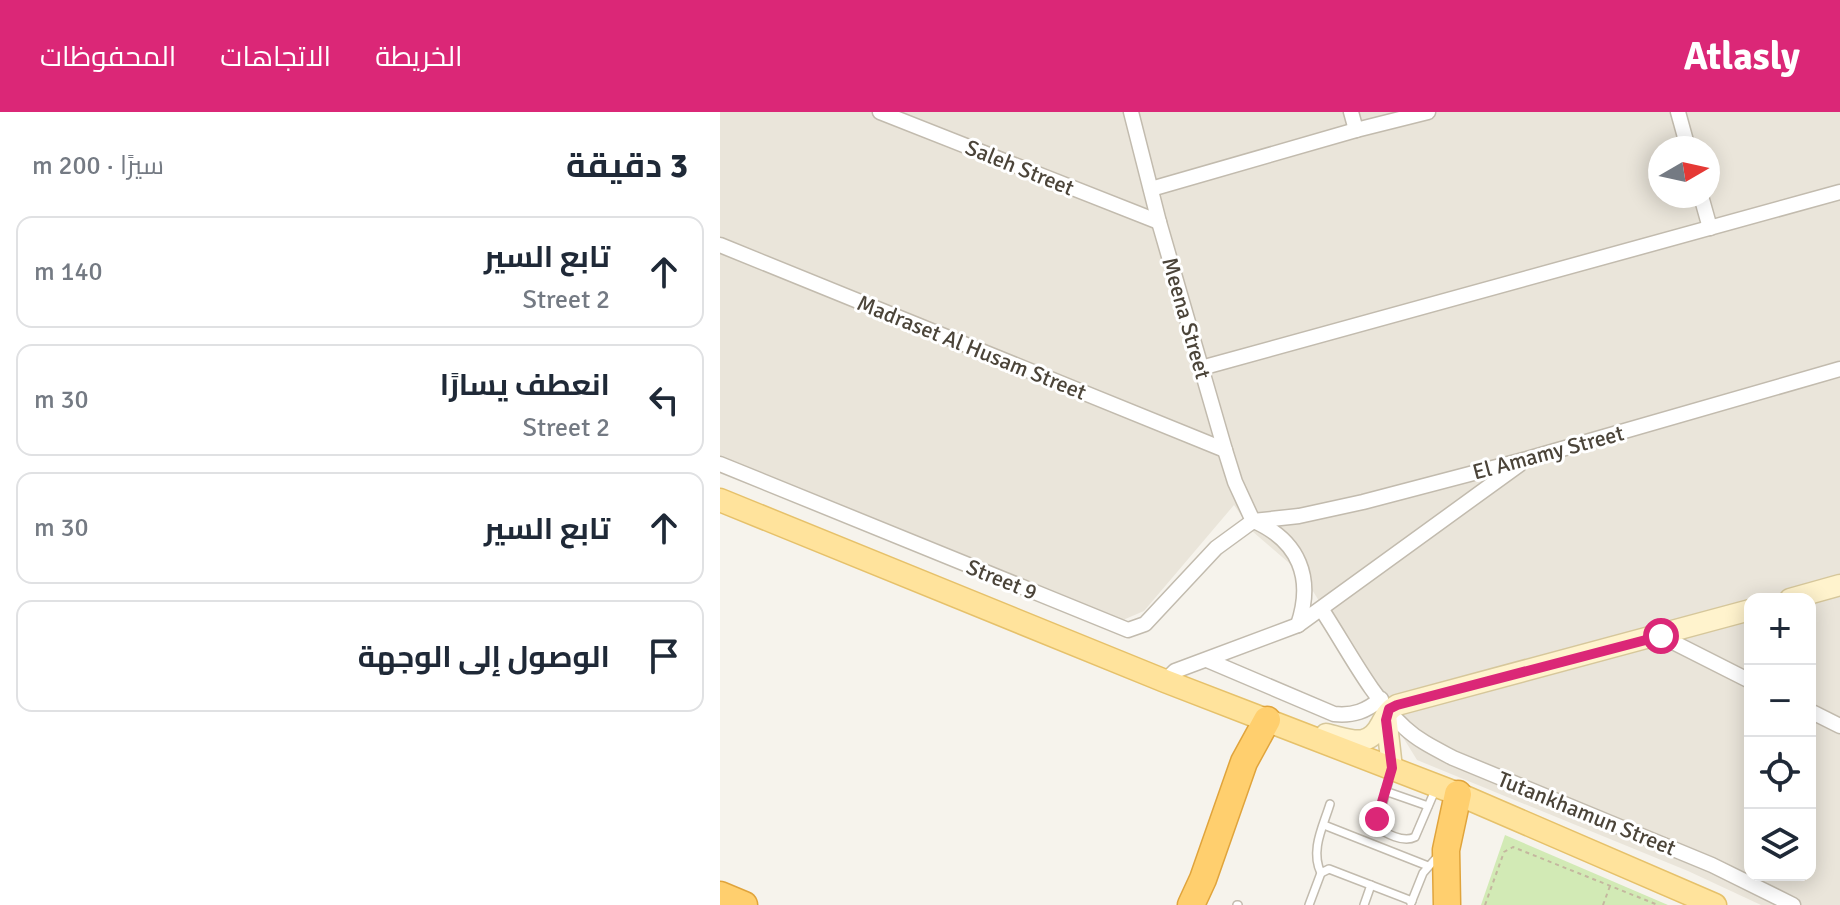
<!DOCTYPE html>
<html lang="ar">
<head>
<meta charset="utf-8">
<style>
  body { margin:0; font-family:Signika,Cairo,sans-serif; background:#f2f2f3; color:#1f2937; direction:rtl }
  .controls { position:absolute; right:24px; bottom:24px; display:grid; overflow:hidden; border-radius:16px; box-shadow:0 4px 20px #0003 }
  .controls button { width:72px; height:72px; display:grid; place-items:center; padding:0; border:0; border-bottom:2px solid #e0e1e3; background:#fff; color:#1f2937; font:40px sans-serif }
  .compass { position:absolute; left:928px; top:24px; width:72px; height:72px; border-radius:50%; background:#fff; box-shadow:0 4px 20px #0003; rotate:81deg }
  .stop { position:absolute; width:24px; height:24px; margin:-18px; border:6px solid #db2777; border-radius:50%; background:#fff }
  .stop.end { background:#db2777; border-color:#fff; box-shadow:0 2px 8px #0008 }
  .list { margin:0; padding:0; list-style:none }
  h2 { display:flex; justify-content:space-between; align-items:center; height:104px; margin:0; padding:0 32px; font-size:34px }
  h2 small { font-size:26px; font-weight:400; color:#747a83 }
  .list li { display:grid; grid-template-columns:52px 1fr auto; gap:24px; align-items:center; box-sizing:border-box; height:112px; margin:0 16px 16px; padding:0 16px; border:2px solid #e0e1e3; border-radius:16px }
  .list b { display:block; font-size:30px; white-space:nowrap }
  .list p { margin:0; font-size:26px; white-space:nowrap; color:#747a83 }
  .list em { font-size:26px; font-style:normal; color:#747a83 }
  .icon { flex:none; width:44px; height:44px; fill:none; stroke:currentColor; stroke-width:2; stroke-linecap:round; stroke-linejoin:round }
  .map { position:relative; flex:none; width:1120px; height:793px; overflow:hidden; direction:ltr }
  header { display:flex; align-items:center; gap:48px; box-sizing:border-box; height:112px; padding:0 40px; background:#db2777; color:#fff }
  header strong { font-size:38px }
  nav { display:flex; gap:44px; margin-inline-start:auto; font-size:28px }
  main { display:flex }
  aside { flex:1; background:#fff }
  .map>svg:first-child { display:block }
  .residential { fill:#eae5da; fill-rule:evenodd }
  .green { fill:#d2eab5 }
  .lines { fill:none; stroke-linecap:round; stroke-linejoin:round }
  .lane-casing { stroke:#c2bbae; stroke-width:10 }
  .street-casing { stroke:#c2bbae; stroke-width:17 }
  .secondary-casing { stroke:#d6c79b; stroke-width:23 }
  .primary-casing { stroke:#e6c16a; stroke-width:25 }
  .highway-casing { stroke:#e0a43c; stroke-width:29 }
  .path { stroke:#c4b79f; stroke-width:2; stroke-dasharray:4 4; stroke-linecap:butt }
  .lane { stroke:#fff; stroke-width:7 }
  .street { stroke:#fff; stroke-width:14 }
  .secondary { stroke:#fff3cd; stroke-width:20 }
  .primary { stroke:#ffe39c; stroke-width:22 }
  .highway { stroke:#ffcf6e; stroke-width:26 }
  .route { stroke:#db2777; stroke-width:10 }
  .labels { text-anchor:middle; stroke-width:6; stroke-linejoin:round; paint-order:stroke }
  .street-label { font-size:22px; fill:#4b4439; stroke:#fff }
</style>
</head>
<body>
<header>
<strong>Atlasly</strong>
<nav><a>الخريطة</a><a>الاتجاهات</a><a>المحفوظات</a></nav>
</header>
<main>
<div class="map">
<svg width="1120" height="793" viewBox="0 0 1120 793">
  <rect width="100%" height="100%" fill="#f6f3ec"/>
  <!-- residential -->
  <path class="residential" d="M0,0H1120V793H1041L968,759L697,648L583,463L532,419L514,393L424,499L403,508H392L0,347ZM940,36H988V84H940ZM1030,487H1090V763H1030Z"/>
  <!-- green -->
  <polygon class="green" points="785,723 948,793 761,793"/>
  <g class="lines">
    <defs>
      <g id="lane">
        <path d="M671,660L657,713C664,722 684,731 695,725L716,676"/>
        <polyline points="665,679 708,694"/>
        <polyline points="604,713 708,754"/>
        <path d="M601,761C590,738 603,715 610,692"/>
        <polyline points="691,791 703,761 718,744"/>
        <polyline points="517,793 518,793"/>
        <polyline points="589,793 601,761 609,757 692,789"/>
        <polyline points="644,793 651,773"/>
      </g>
      <g id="street">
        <polyline points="160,0 439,110"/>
        <polyline points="411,0 439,110 505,338 515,370 533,409"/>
        <polyline points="631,0 636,18"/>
        <polyline points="958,0 968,36"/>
        <polyline points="431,77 636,18 708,0"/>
        <polyline points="981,84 990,116"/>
        <polyline points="0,133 505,338"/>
        <polyline points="481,256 1120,80"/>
        <polyline points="0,352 408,518 425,512 496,436 533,409 579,404 643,390 807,347 1120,257"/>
        <path d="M534,409C579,429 594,466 578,513"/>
        <path d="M602,498C627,536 652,586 685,616C699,629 716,637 733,646L992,753L1073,793"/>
        <polyline points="941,524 1030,569"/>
        <path d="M487,548L614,602C634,604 646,599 661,587"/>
        <polyline points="445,569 455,559 578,513 800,352"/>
        <polyline points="1090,599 1120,614"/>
      </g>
      <g id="secondary">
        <polyline points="1070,487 1120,473"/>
        <polyline points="666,603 672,656"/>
        <path d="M606,622C629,627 648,638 661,612C666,603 668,598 677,593L1030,498"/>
      </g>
      <polyline id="primary" points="0,388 445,569 738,682 995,793"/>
      <g id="highway">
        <polyline points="0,783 24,793"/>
        <polyline points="471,793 483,767 524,650 547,608"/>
        <polyline points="727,793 726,738 738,682"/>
      </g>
    </defs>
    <!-- lane casing -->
    <use href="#lane" class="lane-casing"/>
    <!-- street casing -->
    <use href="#street" class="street-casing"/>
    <!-- secondary casing -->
    <use href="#secondary" class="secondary-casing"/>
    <!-- primary casing -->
    <use href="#primary" class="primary-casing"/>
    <!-- highway casing -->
    <use href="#highway" class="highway-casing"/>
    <!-- path -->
    <g class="path">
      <polyline points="765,793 784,740 793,735 938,793"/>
      <polyline points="883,793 890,774"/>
    </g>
    <!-- lane -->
    <use href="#lane" class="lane"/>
    <!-- street -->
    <use href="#street" class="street"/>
    <!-- secondary -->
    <use href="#secondary" class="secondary"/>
    <!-- primary -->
    <use href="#primary" class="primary"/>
    <!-- highway -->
    <use href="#highway" class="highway"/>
  </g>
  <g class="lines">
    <!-- route -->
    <polyline class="route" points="657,707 672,656 666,608 669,597 677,593 941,524"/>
  </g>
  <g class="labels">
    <!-- street labels -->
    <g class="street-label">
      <text transform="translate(300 55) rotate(22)" y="8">Saleh Street</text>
      <text transform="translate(467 206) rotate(74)" y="8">Meena Street</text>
      <text transform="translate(252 235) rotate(22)" y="8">Madraset Al Husam Street</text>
      <text transform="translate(828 340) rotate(-15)" y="8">El Amamy Street</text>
      <text transform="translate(282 467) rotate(22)" y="8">Street 9</text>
      <text transform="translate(867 701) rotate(22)" y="8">Tutankhamun Street</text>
    </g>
  </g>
</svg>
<div class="controls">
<button>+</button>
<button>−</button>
<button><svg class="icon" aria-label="locate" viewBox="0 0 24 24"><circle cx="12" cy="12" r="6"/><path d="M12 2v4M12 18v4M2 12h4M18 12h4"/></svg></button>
<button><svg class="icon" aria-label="layers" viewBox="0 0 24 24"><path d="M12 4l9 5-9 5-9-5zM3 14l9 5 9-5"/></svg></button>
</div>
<svg class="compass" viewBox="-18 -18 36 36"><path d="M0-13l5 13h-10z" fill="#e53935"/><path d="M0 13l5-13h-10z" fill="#747a83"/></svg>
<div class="stop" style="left:941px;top:524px"></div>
<div class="stop end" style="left:657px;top:707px"></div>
</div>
<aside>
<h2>3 دقيقة<small>سيرًا · 200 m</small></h2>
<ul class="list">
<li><svg class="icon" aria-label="ahead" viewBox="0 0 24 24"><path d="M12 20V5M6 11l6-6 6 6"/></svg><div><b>تابع السير</b><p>Street 2</p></div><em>140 m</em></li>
<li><svg class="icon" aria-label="left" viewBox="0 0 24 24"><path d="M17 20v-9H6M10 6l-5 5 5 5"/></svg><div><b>انعطف يسارًا</b><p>Street 2</p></div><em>30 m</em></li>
<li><svg class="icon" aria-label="ahead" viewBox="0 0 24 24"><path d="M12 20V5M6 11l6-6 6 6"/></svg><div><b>تابع السير</b></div><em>30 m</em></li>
<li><svg class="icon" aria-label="arrive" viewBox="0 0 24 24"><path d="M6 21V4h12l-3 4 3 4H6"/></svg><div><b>الوصول إلى الوجهة</b></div></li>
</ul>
</aside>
</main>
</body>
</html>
